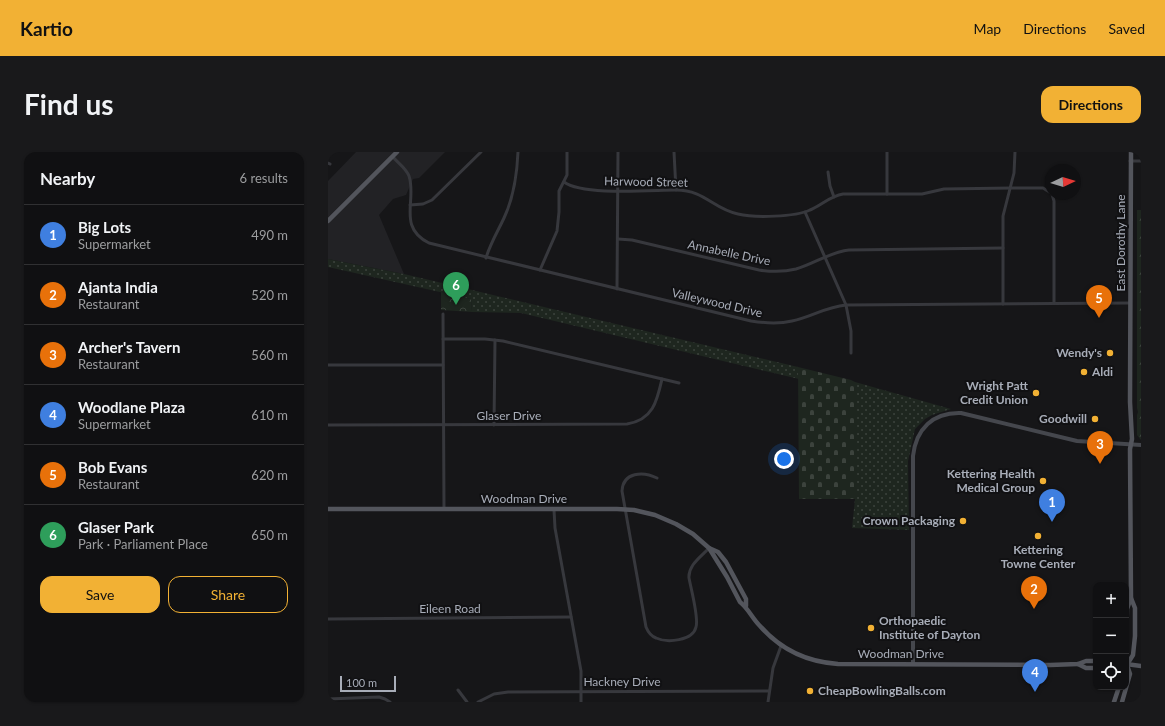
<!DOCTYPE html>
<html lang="en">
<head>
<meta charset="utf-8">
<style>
  body { margin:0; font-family:Lato,sans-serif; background:#19191b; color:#f1f3f6 }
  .controls { position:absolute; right:12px; bottom:12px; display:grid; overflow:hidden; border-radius:8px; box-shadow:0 1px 3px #0004 }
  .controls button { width:36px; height:36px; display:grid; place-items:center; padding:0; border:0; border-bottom:1px solid #303032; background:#101012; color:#f1f3f6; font:20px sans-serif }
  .compass { position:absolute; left:717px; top:12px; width:36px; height:36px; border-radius:50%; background:#101012; box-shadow:0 1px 3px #0004; rotate:86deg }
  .scale { position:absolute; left:12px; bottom:10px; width:56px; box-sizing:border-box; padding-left:4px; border:2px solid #a8adb8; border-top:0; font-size:11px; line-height:14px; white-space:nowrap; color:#a8adb8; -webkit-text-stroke:3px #111113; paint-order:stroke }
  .you { position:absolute; left:456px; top:307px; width:14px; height:14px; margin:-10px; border:3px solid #fff; border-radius:50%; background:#1a73e8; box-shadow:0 0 0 6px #1a73e833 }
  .badge { display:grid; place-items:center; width:26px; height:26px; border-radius:50%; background:#f2b134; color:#fff; font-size:13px; font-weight:700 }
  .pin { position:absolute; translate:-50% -33px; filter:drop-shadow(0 1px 2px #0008) }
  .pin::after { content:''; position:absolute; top:21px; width:14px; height:12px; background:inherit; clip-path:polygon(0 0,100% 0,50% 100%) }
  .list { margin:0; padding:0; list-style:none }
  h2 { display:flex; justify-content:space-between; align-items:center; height:52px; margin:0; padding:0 16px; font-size:17px }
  h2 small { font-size:13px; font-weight:400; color:#9c9d9f }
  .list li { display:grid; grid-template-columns:26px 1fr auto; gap:12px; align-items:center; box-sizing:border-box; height:60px; padding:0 16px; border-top:1px solid #303032 }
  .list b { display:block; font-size:15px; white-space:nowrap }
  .list p { margin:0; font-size:13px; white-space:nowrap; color:#9c9d9f }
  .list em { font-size:13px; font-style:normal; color:#9c9d9f }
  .actions { display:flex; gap:8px; padding:12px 16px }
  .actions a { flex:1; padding:9px 0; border:1px solid #f2b134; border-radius:12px; text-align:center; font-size:14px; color:#f2b134 }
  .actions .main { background:#f2b134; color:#111 }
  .icon { flex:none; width:22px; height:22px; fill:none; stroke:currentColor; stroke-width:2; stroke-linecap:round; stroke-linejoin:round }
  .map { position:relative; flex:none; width:813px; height:550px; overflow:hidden; border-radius:12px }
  header { display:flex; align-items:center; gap:24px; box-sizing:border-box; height:56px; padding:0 20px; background:#f2b134; color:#111 }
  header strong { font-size:19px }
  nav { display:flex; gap:22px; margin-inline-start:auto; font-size:14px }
  .intro { display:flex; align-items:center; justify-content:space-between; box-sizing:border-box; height:96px; padding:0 24px }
  h1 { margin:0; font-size:28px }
  .button { padding:10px 18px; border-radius:12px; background:#f2b134; color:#111; font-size:14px; font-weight:700 }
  main { display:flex; gap:24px; padding:0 24px }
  aside { flex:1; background:#101012; border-radius:12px; box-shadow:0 1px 3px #0004 }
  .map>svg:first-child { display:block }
  .built { fill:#222225 }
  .grass { fill:url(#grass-dots) }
  .forest { fill:url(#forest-crowns) }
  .cemetery { fill:url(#cemetery-stones) }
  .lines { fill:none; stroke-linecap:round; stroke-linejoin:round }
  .street { stroke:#37383d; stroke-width:3 }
  .secondary { stroke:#45474d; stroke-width:4 }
  .primary { stroke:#53555c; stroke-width:4.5 }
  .poi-dot { fill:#f2b134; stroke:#111113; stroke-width:1.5 }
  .labels { text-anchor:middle; stroke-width:4; stroke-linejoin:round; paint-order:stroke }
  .street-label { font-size:12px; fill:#a8adb8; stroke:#111113 }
  .poi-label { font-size:12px; font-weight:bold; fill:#a8adb8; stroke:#111113; text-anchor:end }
</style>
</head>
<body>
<header>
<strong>Kartio</strong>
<nav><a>Map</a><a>Directions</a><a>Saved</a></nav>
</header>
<div class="intro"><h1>Find us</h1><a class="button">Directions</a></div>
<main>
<aside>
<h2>Nearby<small>6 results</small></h2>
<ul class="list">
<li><span class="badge" style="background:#3f7fe0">1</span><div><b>Big Lots</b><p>Supermarket</p></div><em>490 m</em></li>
<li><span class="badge" style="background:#e8710a">2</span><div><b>Ajanta India</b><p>Restaurant</p></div><em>520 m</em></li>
<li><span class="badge" style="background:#e8710a">3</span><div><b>Archer's Tavern</b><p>Restaurant</p></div><em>560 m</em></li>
<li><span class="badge" style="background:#3f7fe0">4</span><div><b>Woodlane Plaza</b><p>Supermarket</p></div><em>610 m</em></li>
<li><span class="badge" style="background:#e8710a">5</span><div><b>Bob Evans</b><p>Restaurant</p></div><em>620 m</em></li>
<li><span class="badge" style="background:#2e9e5b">6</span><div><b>Glaser Park</b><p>Park · Parliament Place</p></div><em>650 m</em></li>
</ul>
<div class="actions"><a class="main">Save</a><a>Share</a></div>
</aside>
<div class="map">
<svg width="813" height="550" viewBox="0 0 813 550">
  <defs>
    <pattern id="grass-dots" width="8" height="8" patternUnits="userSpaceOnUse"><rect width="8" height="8" fill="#1e261f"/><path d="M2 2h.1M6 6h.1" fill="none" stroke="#3c433d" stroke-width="1.8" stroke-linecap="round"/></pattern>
    <pattern id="forest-crowns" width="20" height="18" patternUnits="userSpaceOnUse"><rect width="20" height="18" fill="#1e261f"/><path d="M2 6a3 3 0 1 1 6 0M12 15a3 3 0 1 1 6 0" fill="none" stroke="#3c433d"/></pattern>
    <pattern id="cemetery-stones" width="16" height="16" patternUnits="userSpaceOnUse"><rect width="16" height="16" fill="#1e261f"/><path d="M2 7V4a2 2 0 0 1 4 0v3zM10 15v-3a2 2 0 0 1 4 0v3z" fill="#3c433d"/></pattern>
  </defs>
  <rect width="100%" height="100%" fill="#161618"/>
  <!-- built -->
  <polygon class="built" points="28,0 117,0 91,26 85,27 78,43 65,47 51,63 76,122 0,107 0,29"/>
  <!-- grass -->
  <g class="grass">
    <polygon points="0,107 76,122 470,215 471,227 193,161 144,160 143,147 0,115"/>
    <polygon points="527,230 623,257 604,263 597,267 587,277 580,309 581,378 524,376 527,347"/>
  </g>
  <!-- forest -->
  <g class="forest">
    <polygon points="809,58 813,58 813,288 809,283 809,263 810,260 809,256"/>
    <polygon points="113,140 143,147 144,160 113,158"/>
  </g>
  <!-- cemetery -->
  <polygon class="cemetery" points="470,215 523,228 527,230 527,347 471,347"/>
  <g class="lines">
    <!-- street -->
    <g class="street">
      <polyline points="346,0 348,38"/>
      <path d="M65,5C70,11 78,16 81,24C89,48 69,75 101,91L423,169C436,171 451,172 464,169C484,165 497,155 518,153L802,151"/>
      <polyline points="802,9 813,9"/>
      <polyline points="0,11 2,12"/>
      <polyline points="500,20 502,34 506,45"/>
      <path d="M236,30C255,44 324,38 348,38C377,38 385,57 410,62C426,66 467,65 482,58C494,53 502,44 515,42H594L616,37L683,36H715L723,41"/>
      <polyline points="559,42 559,0"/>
      <polyline points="724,42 726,49 726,151"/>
      <polyline points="82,53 95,52 104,48 153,0"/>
      <polyline points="477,60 518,153 523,179 523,201"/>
      <path d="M290,87L304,88L431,118C444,120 456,120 468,117C486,112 502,100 521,98L675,96"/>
      <path d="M158,106C162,92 170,79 176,66C186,45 189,23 190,0"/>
      <polyline points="212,118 229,79 231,60 231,39 239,23 239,0"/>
      <polyline points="289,137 290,0"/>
      <polyline points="675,152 675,64 686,21 687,0"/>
      <polyline points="115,162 116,357"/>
      <polyline points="115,187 157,187 175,189 351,231"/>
      <polyline points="0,213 115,213"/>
      <path d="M0,273L299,272C325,268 329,249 334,227"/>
      <polyline points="166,273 167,188"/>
      <path d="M329,326C315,319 295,320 294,339L318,475C320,480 323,484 328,486C339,491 365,489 368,475C371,466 363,437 361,426C360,413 373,405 381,396"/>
      <polyline points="226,358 227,376 253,519 253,550"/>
      <polyline points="0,467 243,465"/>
      <polyline points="130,538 139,550"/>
      <polyline points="0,547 51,545 57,547 62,550"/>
      <polyline points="150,550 166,542 180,540 441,539"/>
      <polyline points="440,550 445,516 453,494"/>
    </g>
    <!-- secondary -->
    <path class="secondary" d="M585,512V304C588,277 605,260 633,261L749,289L813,293"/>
    <!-- primary -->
    <g class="primary">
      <polyline points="0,69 69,0"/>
      <path d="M0,357H289L306,358L327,363L348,372L365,382L381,396L399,425L412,450C420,456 424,466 432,474C453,498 478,510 510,512L722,513L750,512L758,509H768"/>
      <polyline points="381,396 390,400 398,410 418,447 418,454"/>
      <polyline points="798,494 799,457 803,446 802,297 804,287 802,250 803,0"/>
      <polyline points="750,512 758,516 768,516"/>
      <polyline points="798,512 813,514"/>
      <polyline points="798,514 805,503 807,484 807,456 803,446"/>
      <polyline points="786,550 791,535"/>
      <polyline points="794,550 802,522 798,510"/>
    </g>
  </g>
  <!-- markers -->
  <g class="poi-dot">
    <circle cx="782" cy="201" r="4"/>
    <circle cx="756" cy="220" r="4"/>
    <circle cx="708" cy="241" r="4"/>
    <circle cx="767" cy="267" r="4"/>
    <circle cx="715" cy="329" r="4"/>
    <circle cx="635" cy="369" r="4"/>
    <circle cx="710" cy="384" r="4"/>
    <circle cx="543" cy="476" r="4"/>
    <circle cx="482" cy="539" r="4"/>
  </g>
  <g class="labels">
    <!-- street labels -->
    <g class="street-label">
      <text transform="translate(318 30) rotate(1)" y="4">Harwood Street</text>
      <text transform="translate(793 91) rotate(-90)" y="4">East Dorothy Lane</text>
      <text transform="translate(401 101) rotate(12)" y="4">Annabelle Drive</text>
      <text transform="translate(389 151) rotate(13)" y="4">Valleywood Drive</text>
      <text x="181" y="268">Glaser Drive</text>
      <text x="196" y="351">Woodman Drive</text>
      <text x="122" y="461">Eileen Road</text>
      <text x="573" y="506">Woodman Drive</text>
      <text x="294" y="534">Hackney Drive</text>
    </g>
    <!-- poi labels -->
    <g class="poi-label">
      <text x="774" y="205">Wendy's</text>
      <text x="764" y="224" text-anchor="start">Aldi</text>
      <text x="700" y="238">Wright Patt<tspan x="700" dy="14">Credit Union</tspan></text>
      <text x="759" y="271">Goodwill</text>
      <text x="707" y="326">Kettering Health<tspan x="707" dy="14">Medical Group</tspan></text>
      <text x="627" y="373">Crown Packaging</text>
      <text x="710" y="402" text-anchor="middle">Kettering<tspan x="710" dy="14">Towne Center</tspan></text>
      <text x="551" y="473" text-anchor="start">Orthopaedic<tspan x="551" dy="14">Institute of Dayton</tspan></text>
      <text x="490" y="543" text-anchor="start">CheapBowlingBalls.com</text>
    </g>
  </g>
</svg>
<div class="controls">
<button>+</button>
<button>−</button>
<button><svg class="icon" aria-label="locate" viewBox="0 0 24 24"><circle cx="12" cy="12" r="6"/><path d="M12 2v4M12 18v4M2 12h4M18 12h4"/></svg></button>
</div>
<svg class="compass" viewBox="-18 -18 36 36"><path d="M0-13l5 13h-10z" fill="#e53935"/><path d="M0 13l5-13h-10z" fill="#9c9d9f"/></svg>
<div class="scale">100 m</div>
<div class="you"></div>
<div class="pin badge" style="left:724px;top:370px;background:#3f7fe0">1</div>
<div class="pin badge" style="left:706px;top:457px;background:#e8710a">2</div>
<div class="pin badge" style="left:772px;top:312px;background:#e8710a">3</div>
<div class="pin badge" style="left:707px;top:540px;background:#3f7fe0">4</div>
<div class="pin badge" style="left:771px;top:166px;background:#e8710a">5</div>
<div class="pin badge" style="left:128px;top:153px;background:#2e9e5b">6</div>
</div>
</main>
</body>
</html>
